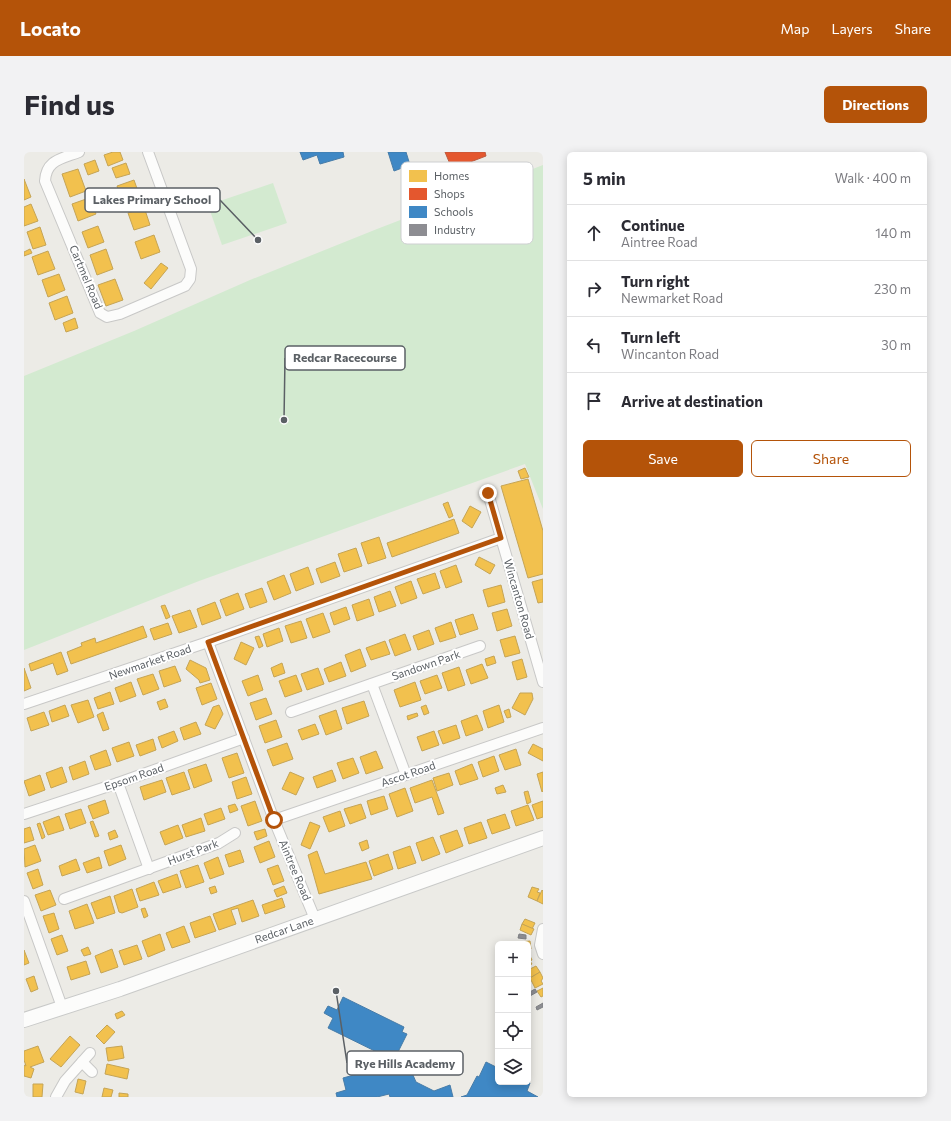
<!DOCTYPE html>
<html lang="en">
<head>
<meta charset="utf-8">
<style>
  body { margin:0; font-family:Commissioner,sans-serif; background:#f2f2f3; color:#2b2b33 }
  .controls { position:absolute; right:12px; bottom:12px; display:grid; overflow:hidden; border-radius:6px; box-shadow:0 2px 10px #0003 }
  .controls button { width:36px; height:36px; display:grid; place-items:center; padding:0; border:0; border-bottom:1px solid #e1e1e2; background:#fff; color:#2b2b33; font:20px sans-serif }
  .stop { position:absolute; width:12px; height:12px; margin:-9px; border:3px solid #b45309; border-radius:50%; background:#fff }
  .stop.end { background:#b45309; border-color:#fff; box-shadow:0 1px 4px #0008 }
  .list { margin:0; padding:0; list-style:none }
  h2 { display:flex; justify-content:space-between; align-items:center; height:52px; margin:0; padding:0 16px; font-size:17px }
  h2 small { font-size:13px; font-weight:400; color:#7c7c81 }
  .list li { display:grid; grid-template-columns:26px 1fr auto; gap:12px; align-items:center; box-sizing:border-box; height:56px; padding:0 16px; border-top:1px solid #e1e1e2 }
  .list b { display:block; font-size:15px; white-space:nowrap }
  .list p { margin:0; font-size:13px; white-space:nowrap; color:#7c7c81 }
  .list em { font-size:13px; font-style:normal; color:#7c7c81 }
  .actions { display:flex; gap:8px; padding:12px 16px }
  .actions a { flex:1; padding:9px 0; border:1px solid #b45309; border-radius:6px; text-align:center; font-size:14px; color:#b45309 }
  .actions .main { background:#b45309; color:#fff }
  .icon { flex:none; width:22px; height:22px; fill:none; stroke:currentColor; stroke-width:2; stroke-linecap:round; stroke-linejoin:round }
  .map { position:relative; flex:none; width:519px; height:945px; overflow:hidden; border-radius:6px }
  header { display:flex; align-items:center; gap:24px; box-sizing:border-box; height:56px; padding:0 20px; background:#b45309; color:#fff }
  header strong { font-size:19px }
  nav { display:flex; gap:22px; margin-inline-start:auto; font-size:14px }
  .intro { display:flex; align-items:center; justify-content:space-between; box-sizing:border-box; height:96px; padding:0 24px }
  h1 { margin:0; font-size:28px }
  .button { padding:10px 18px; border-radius:6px; background:#b45309; color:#fff; font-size:14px; font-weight:700 }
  main { display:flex; gap:24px; padding:0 24px }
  aside { flex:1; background:#fff; border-radius:6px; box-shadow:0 2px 10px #0003 }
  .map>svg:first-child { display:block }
  .green { fill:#d3ead0 }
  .homes { fill:#f2c14e; stroke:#c5a455 }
  .shops { fill:#e4572e; stroke:#bb5a3e }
  .schools { fill:#3f88c5; stroke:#477ca8 }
  .industry { fill:#8d8d92; stroke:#7e8084 }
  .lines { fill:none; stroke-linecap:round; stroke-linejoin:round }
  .minor-casing { stroke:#c8c8c7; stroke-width:12 }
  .secondary-casing { stroke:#c8c9c8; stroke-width:16 }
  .minor { stroke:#fcfcfb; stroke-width:10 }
  .secondary { stroke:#fcfcfb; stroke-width:14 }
  .route { stroke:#b45309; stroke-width:5 }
  .labels { text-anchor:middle; stroke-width:4; stroke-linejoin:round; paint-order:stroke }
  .street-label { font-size:11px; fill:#5b6065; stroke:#fff }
  .key { fill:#fff; stroke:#cecfd1; stroke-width:1 }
  .key-label { font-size:11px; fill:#5b6065 }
  .leader { fill:none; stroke:#5b6065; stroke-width:1.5 }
  .callout-dot { fill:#5b6065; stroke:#fff; stroke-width:1.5 }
  .callout { fill:#fff; stroke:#5b6065; stroke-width:1.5 }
  .callout-label { font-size:12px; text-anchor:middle; font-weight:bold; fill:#5b6065 }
</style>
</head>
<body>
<header>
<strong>Locato</strong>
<nav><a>Map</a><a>Layers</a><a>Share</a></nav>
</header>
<div class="intro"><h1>Find us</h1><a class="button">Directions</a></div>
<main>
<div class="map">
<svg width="519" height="945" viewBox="0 0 519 945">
  <rect width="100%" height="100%" fill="#ecebe6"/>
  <!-- green -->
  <g class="green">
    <polygon points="519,13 519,357 501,312 175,429 0,498 0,224 110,179 226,128 353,77"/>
    <polygon points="249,31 263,71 198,93 184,53"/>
  </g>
  <!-- homes -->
  <g class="homes">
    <polygon points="89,0 96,0 99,8 84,14 80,3"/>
    <polygon points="71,8 75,19 64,23 60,12"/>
    <polygon points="102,11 106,22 92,26 88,16"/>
    <polygon points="54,17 62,39 46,45 38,22"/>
    <polygon points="0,27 7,45 0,48"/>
    <polygon points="110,28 116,45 99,51 93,34"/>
    <polygon points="65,46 72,62 54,69 48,52"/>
    <polygon points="7,52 14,69 0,74 0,55"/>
    <polygon points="120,55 126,73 110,78 104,61"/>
    <polygon points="74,74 80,90 64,96 58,80"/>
    <polygon points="16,75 22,93 9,97 3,80"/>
    <polygon points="130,83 136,100 117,107 111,90"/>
    <polygon points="6,97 8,101 0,104 0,100"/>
    <polygon points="82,97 89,117 73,123 66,103"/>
    <polygon points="24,99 31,117 14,123 8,105"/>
    <polygon points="137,111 144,116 127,137 120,131"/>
    <polygon points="35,122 41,138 24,145 18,128"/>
    <polygon points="91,127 99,148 82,154 74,133"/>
    <polygon points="43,144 49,161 31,168 25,151"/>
    <polygon points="51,166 54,176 42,180 39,171"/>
    <polygon points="501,316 505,325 497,327 494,319"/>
    <polygon points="504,327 519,379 519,422 504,426 477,334"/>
    <polygon points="424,350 429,364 425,366 419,352"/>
    <polygon points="446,354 457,360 448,376 438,369"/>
    <polygon points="430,367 435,381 368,405 363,391"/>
    <polygon points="355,385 362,406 344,412 337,391"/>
    <polygon points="332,396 338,414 320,420 314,402"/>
    <polygon points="455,405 471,413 466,422 451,413"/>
    <polygon points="311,410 316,424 297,431 292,417"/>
    <polygon points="432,413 438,430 422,436 416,419"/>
    <polygon points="284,415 290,432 272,439 266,422"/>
    <polygon points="411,421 416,436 399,442 393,427"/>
    <polygon points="260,423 267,441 250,448 243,430"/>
    <polygon points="519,427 519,450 514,451 508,430"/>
    <polygon points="387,429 393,446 377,452 371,435"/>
    <polygon points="477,433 481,450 464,455 459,438"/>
    <polygon points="238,436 243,450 226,456 221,442"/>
    <polygon points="366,439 372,454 355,460 350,445"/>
    <polygon points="214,441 220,457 202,464 196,448"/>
    <polygon points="345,447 350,463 333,469 328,453"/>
    <polygon points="191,450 197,466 178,473 173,457"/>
    <polygon points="141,453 146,465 142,467 137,454"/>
    <polygon points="322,455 326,467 310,473 306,461"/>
    <polygon points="483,457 488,474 473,479 468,461"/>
    <polygon points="166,458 173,475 155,481 148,464"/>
    <polygon points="299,461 306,480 289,486 282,467"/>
    <polygon points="449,462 454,477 436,483 431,468"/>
    <polygon points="277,469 283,486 267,491 261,474"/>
    <polygon points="427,470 432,485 416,490 411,476"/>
    <polygon points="144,471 148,482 130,488 126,477"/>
    <polygon points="119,474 123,485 47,512 43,500 58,494 57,491 71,486 72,491"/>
    <polygon points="255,476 259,489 243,495 239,482"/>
    <polygon points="405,478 410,492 394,498 389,484"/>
    <polygon points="381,482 387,498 371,504 365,488"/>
    <polygon points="235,484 239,494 235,496 231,485"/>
    <polygon points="491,484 496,501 481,505 476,488"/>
    <polygon points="361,489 366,502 347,508 342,496"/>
    <polygon points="217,490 230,496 222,513 210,507"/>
    <polygon points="336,497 342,514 327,520 321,503"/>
    <polygon points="37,500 44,519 33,523 29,511 7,519 5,512"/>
    <polygon points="470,504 472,511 463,514 461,507"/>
    <polygon points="498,507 503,525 493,528 488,510"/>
    <polygon points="166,508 182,516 186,528 176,531 175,528 162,517"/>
    <polygon points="317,510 322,524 305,530 300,517"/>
    <polygon points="258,511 261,521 250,525 247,516"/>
    <polygon points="458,512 464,526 447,532 442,518"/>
    <polygon points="151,514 157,529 140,535 135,519"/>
    <polygon points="435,515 441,533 424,539 418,521"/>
    <polygon points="0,516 7,536 0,539"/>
    <polygon points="294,516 300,532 283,538 277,522"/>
    <polygon points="129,522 135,537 119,543 113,527"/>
    <polygon points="234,523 239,538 224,544 218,529"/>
    <polygon points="272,523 278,539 261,545 255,529"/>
    <polygon points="413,523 418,536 401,542 396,529"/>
    <polygon points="107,530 112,544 96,550 91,536"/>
    <polygon points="391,530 397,548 376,555 370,538"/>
    <polygon points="187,531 193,547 178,553 172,536"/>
    <polygon points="86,540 90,552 74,557 70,546"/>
    <polygon points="496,541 508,541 509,547 501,563 488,556"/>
    <polygon points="242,546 248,562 232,568 226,551"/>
    <polygon points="141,547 144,555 136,558 133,550"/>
    <polygon points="64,548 70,565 54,571 47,553"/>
    <polygon points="340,549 345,564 323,572 318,556"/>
    <polygon points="41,553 45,564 28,570 25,559"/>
    <polygon points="195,553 199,562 191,577 181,573 189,555"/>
    <polygon points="402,553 405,561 400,563 397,555"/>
    <polygon points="475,553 480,570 464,576 459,559"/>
    <polygon points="485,557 487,565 483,566 480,559"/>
    <polygon points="312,558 318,577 302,583 295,564"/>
    <polygon points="20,560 25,573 7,579 3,566"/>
    <polygon points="79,560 85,577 79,579 73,563"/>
    <polygon points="393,561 394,564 384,568 383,564"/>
    <polygon points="453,563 459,578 442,584 437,569"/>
    <polygon points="252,568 258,585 241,591 235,574"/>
    <polygon points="172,570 177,582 160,588 156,576"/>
    <polygon points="291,572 295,582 278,588 274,578"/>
    <polygon points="432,573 436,586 419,592 414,579"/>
    <polygon points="150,579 154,589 138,596 134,585"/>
    <polygon points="410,579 415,593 398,599 393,585"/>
    <polygon points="129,587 132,598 116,604 112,593"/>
    <polygon points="105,590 110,604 93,610 88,596"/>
    <polygon points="263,591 269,607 249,614 243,598"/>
    <polygon points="509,592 519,597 519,609 504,601"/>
    <polygon points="492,597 497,613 481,618 475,603"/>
    <polygon points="82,598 87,613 71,618 66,604"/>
    <polygon points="352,599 359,616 342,622 336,605"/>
    <polygon points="213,601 220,621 205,626 198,606"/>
    <polygon points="470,604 475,619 459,625 454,610"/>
    <polygon points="329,606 335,621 319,627 313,611"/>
    <polygon points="61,609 65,622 49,628 45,615"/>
    <polygon points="182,612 188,629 170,636 164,618"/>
    <polygon points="448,612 454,627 436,633 431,619"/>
    <polygon points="38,615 43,630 27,636 22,621"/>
    <polygon points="308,618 312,629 293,636 289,625"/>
    <polygon points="160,620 166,637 148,643 142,626"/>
    <polygon points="266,620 280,626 272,643 258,637"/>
    <polygon points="519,620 519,639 518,640 513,622"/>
    <polygon points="425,621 429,633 413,639 409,626"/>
    <polygon points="16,623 21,638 5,644 0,629"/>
    <polygon points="222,625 228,642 213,647 208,630"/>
    <polygon points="138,628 142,640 120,648 116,635"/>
    <polygon points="408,628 420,661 414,663 408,645 391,651 386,636"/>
    <polygon points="479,633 482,640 473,642 471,636"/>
    <polygon points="381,636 389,659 373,665 365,642"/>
    <polygon points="504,639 507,650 503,652 500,640"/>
    <polygon points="360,644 364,657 347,663 343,649"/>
    <polygon points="81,648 85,661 69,667 64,654"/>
    <polygon points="231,649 238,669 224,674 217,654"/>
    <polygon points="519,649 519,665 513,667 508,653"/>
    <polygon points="211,652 214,658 206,661 204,654"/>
    <polygon points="337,652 342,666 326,672 320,657"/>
    <polygon points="504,653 510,668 492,674 487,659"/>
    <polygon points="197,656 201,667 184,673 180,662"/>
    <polygon points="57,657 62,671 46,677 41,662"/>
    <polygon points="316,659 321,674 305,680 299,665"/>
    <polygon points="481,662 486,676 468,682 463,668"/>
    <polygon points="35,664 40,678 24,683 19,670"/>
    <polygon points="177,666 181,679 162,685 158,673"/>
    <polygon points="69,669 75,684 71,685 66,670"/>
    <polygon points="286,670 296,674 286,697 277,693"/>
    <polygon points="457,670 463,686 445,692 440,676"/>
    <polygon points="16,671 21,685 18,687 13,672"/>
    <polygon points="154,673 159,686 141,693 136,680"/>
    <polygon points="6,675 10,688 0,691 0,677"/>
    <polygon points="241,677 243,684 233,688 230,680"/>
    <polygon points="91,678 94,685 86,688 84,681"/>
    <polygon points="433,678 439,694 422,701 416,684"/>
    <polygon points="409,685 416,702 398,709 392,691"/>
    <polygon points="343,688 345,696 338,699 335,691"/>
    <polygon points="245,689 251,705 236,711 230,695"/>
    <polygon points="11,693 17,709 1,715 0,697"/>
    <polygon points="97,693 102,707 85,714 80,699"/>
    <polygon points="386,694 392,711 374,717 369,700"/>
    <polygon points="216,698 220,710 205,715 201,703"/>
    <polygon points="293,699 301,722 342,710 348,727 295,742 284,703"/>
    <polygon points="364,702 369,717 350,724 345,709"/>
    <polygon points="75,705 78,716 63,721 59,711"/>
    <polygon points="194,705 200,722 186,727 180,711"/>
    <polygon points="52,707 56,718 38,724 35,714"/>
    <polygon points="174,713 180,730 162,736 156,719"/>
    <polygon points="254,713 260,729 249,733 243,717"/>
    <polygon points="14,717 19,733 9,737 3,721"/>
    <polygon points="153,722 157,735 139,741 134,729"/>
    <polygon points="130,730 135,743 116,749 112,737"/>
    <polygon points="191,734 193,740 187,742 185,736"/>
    <polygon points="260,734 263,741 253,745 250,738"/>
    <polygon points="508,735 515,737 513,740 516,741 513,749 504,745"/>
    <polygon points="108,737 114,755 98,761 95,760 90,744"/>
    <polygon points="26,738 32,753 17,759 11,743"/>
    <polygon points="518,738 519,739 519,752 513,749"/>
    <polygon points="86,744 91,761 73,767 67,751"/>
    <polygon points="258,746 261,755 241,762 238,753"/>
    <polygon points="229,748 235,764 218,770 214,756 207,758 212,772 195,778 189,762"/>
    <polygon points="63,752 70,771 51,777 45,759"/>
    <polygon points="121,756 124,764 120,766 117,757"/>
    <polygon points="30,761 35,777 25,781 19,764"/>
    <polygon points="186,764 192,779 171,786 166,771"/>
    <polygon points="501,767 511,771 508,777 498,772"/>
    <polygon points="498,772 510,777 507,783 496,778"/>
    <polygon points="160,774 166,790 148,796 142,781"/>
    <polygon points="136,782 141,798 124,805 118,789"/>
    <polygon points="38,783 44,799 33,803 27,787"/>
    <polygon points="506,789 507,797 504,797 504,792 493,792 493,790"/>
    <polygon points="113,793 118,807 100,813 95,799"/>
    <polygon points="64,795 67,802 60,804 57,798"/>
    <polygon points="88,797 94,815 77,821 71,804"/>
    <polygon points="0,798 5,811 0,813"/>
    <polygon points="504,802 505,802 508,808 506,809 508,812 504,814"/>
    <polygon points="62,809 66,822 47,828 43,815"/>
    <polygon points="512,814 516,820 506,826 504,818"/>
    <polygon points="516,820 519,826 517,829 519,832 511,836 506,826"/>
    <polygon points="10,824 14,837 7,840 2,827"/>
    <polygon points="519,836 519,844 517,845 513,839"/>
    <polygon points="98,859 101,863 93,867 91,862"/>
    <polygon points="83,873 91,880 80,892 72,884"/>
    <polygon points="46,884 56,893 37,915 26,907"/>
    <polygon points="14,894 20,910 6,915 10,917 7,926 0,924 0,913 2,914 0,908 0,899"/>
    <polygon points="98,894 100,906 84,909 82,896"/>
    <polygon points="83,912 105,917 103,927 81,922"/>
    <polygon points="54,927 62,929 59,942 51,940"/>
    <polygon points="9,932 19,932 18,945 9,945"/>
    <polygon points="80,936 89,938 87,945 78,945"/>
    <polygon points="95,941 104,942 104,945 95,945"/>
  </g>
  <!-- shops -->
  <polygon class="shops" points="421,0 461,0 462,4 428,17"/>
  <!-- schools -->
  <g class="schools">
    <polygon points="276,0 319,0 320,5 296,12 293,3 279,8"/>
    <polygon points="364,0 382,0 386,13 370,19"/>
    <polygon points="319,845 380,875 378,880 383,882 370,908 375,919 385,914 392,930 410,939 426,933 429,945 366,945 365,942 353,945 313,945 312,941 322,938 319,926 359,915 357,907 359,903 304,876 309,866 300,861 304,854 313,858"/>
    <polygon points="462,910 474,916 474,930 504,930 506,931 503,939 514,945 437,945 443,943 453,924 455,925"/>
  </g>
  <!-- industry -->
  <g class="industry">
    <polygon points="495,782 502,783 502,787 494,786"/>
    <polygon points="511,837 513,840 506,844 504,841"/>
    <polygon points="519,851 519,855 513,858 512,855"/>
  </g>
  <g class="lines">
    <defs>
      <g id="minor">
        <path d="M55,0C37,7 22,8 21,29L76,161L83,165L96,162L161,134L166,127L167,117L124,0"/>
        <polyline points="464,341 519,530"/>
        <polyline points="184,490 250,668 291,767"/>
        <polyline points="348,532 382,623"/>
        <polyline points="0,552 184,490 477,386"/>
        <polyline points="267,560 456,494"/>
        <polyline points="94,631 125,717"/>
        <polyline points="0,662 94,631 220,586"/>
        <polyline points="250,668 519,576"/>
        <polyline points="40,747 195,691 211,681"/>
        <polyline points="0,749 38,855"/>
        <polyline points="519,777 516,793 519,802"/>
        <polyline points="58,910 68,920"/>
        <polyline points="32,945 41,929 66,901"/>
      </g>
      <polyline id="secondary" points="0,868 96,837 519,686"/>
    </defs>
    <!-- minor casing -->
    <use href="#minor" class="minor-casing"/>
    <!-- secondary casing -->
    <use href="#secondary" class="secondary-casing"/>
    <!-- minor -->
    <use href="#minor" class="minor"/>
    <!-- secondary -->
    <use href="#secondary" class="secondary"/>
  </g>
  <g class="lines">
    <!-- route -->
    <polyline class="route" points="250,668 184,490 477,386 464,341"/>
  </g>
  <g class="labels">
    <!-- street labels -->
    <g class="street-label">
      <text transform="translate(62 125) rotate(67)" y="4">Cartmel Road</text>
      <text transform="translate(495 447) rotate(74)" y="4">Wincanton Road</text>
      <text transform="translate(126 510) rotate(-19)" y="4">Newmarket Road</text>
      <text transform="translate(402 513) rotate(-19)" y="4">Sandown Park</text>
      <text transform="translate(384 622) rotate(-19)" y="4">Ascot Road</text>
      <text transform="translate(110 625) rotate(-19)" y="4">Epsom Road</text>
      <text transform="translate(169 700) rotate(-21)" y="4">Hurst Park</text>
      <text transform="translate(271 718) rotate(67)" y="4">Aintree Road</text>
      <text transform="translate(260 778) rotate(-19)" y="4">Redcar Lane</text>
    </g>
  </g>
  <!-- legend -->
  <rect x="377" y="10" width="132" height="82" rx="6" class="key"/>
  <rect x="385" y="18" width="18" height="12" fill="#f2c14e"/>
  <rect x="385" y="36" width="18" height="12" fill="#e4572e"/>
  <rect x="385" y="54" width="18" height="12" fill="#3f88c5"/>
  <rect x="385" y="72" width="18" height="12" fill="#8d8d92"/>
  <g class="key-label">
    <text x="410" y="28">Homes</text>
    <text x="410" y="46">Shops</text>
    <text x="410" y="64">Schools</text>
    <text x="410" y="82">Industry</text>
  </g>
  <!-- callouts -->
  <path class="leader" d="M234 88L196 48M260 268L261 206M312 839L323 911"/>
  <g class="callout-dot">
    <circle cx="234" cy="88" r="4"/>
    <circle cx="260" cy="268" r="4"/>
    <circle cx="312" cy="839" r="4"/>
  </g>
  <g class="callout">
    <rect x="61" y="36" width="135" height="24" rx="4"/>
    <rect x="261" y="194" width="120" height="24" rx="4"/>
    <rect x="323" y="899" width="116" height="24" rx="4"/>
  </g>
  <g class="callout-label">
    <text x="128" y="52">Lakes Primary School</text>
    <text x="321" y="210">Redcar Racecourse</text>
    <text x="381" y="916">Rye Hills Academy</text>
  </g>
</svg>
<div class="controls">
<button>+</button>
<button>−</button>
<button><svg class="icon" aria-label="locate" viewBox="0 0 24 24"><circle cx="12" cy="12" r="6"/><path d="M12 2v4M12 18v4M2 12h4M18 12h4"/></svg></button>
<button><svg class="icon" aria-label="layers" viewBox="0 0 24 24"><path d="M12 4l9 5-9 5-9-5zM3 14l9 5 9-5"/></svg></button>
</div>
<div class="stop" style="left:250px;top:668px"></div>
<div class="stop end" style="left:464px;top:341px"></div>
</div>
<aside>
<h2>5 min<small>Walk · 400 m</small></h2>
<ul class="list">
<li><svg class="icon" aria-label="ahead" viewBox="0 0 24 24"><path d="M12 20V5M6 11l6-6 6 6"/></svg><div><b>Continue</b><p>Aintree Road</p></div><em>140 m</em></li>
<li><svg class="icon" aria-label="right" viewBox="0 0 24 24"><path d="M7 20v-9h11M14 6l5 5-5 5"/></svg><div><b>Turn right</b><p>Newmarket Road</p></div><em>230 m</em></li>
<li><svg class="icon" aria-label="left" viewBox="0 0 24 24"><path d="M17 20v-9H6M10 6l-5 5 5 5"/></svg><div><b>Turn left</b><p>Wincanton Road</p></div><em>30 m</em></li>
<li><svg class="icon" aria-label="arrive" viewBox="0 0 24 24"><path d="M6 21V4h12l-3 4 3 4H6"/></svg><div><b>Arrive at destination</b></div></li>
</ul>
<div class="actions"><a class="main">Save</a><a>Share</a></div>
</aside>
</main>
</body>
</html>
